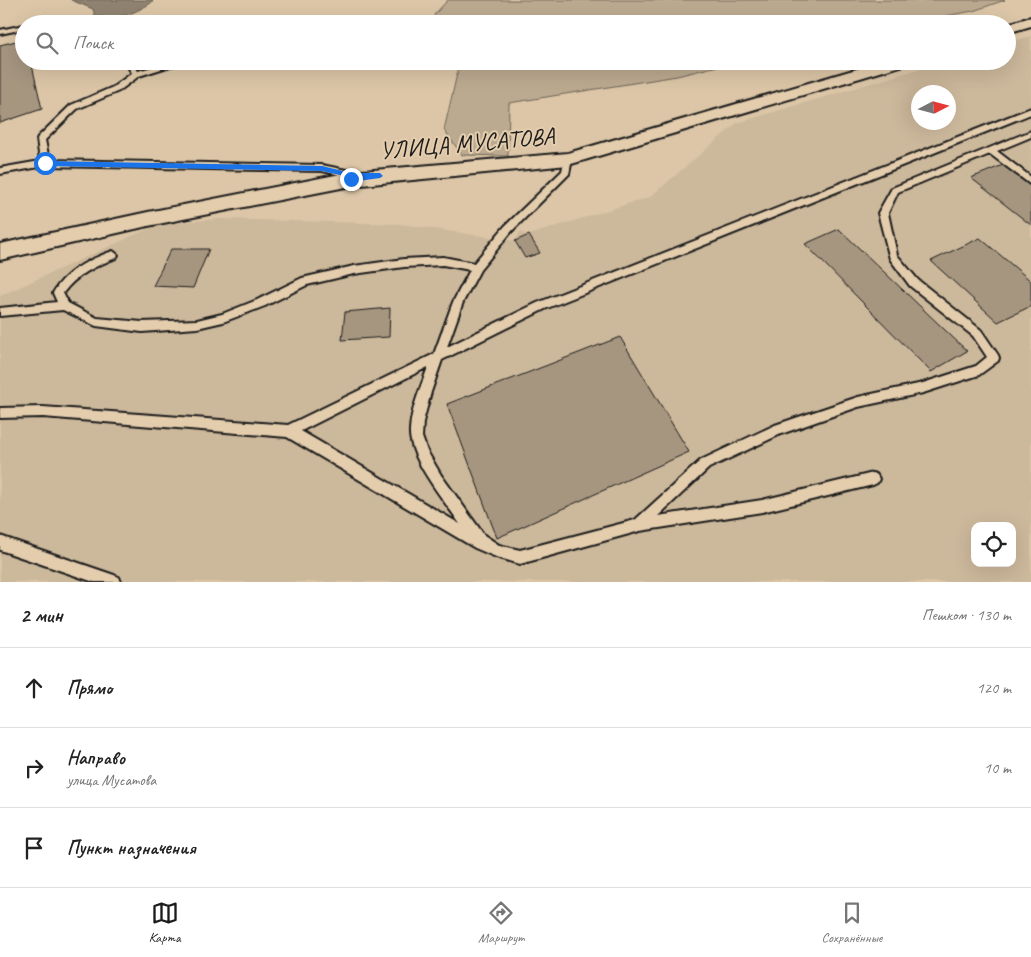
<!DOCTYPE html>
<html lang="ru">
<head>
<meta charset="utf-8">
<style>
  body { margin:0; font-family:Caveat,sans-serif; background:#f2f2f2; color:#222 }
  .controls { position:absolute; right:15px; bottom:15px; display:grid; overflow:hidden; border-radius:10px; box-shadow:0 5px 20px #0002 }
  .controls button { width:45px; height:45px; display:grid; place-items:center; padding:0; border:0; border-bottom:1px solid #e0e0e0; background:#fff; color:#222; font:25px sans-serif }
  .compass { position:absolute; left:911px; top:85px; width:45px; height:45px; border-radius:50%; background:#fff; box-shadow:0 5px 20px #0002; rotate:84deg }
  .stop { position:absolute; width:15px; height:15px; margin:-11px; border:4px solid #1a73e8; border-radius:50%; background:#fff }
  .stop.end { background:#1a73e8; border-color:#fff; box-shadow:0 1px 5px #0008 }
  .list { margin:0; padding:0; list-style:none }
  h2 { display:flex; justify-content:space-between; align-items:center; height:65px; margin:0; padding:0 20px; font-size:21px }
  h2 small { font-size:16px; font-weight:400; color:#767676 }
  .list li { display:grid; grid-template-columns:32px 1fr auto; gap:15px; align-items:center; box-sizing:border-box; height:80px; padding:0 20px; border-top:1px solid #e0e0e0 }
  .list b { display:block; font-size:19px; white-space:nowrap }
  .list p { margin:0; font-size:16px; white-space:nowrap; color:#767676 }
  .list em { font-size:16px; font-style:normal; color:#767676 }
  .icon { flex:none; width:28px; height:28px; fill:none; stroke:currentColor; stroke-width:2; stroke-linecap:round; stroke-linejoin:round }
  .map { position:relative; flex:none; width:1031px; height:582px; overflow:hidden }
  .search { position:absolute; background:#fff; box-shadow:0 5px 20px #0002; left:15px; right:15px; top:15px; height:55px; display:flex; align-items:center; gap:12px; box-sizing:border-box; padding:0 18px; border-radius:28px; color:#767676; font-size:19px }
  .sheet { height:305px; background:#fff }
  nav { display:flex; justify-content:space-around; align-items:center; box-sizing:border-box; height:70px; border-top:1px solid #e0e0e0; background:#fff; font-size:14px; color:#767676 }
  nav a { display:grid; justify-items:center; gap:2px }
  nav .on { color:#1c1c1c }
  .map>svg:first-child { display:block }
  .built { fill:#ccb89b; fill-rule:evenodd }
  .green { fill:#bcaa90; stroke:#6c6356 }
  .water { fill:#908371; stroke:#625a4f }
  .building { fill:#a69680; stroke:#1c1c1c }
  .lines { fill:none; stroke-linecap:round; stroke-linejoin:round }
  .lane-casing { stroke:#1c1c1c; stroke-width:4 }
  .street-casing { stroke:#1c1c1c; stroke-width:4 }
  .lane { fill:#e4cdad; fill-rule:evenodd }
  .street { fill:#e4cdad; fill-rule:evenodd }
  .route { fill:#1a73e8 }
  .labels { text-anchor:middle; stroke-width:4; stroke-linejoin:round; paint-order:stroke }
  .street-label { font-size:24px; fill:#1c1c1c; stroke:#e4cdad }
</style>
</head>
<body>
<div class="map">
<svg width="1031" height="582" viewBox="0 0 1031 582">
  <rect width="100%" height="100%" fill="#dcc6a7"/>
  <filter id="ink" filterUnits="userSpaceOnUse"><feTurbulence type="fractalNoise" baseFrequency=".02" numOctaves="2"/><feDisplacementMap in="SourceGraphic" scale="10" xChannelSelector="R" yChannelSelector="G"/><feConvolveMatrix kernelMatrix="1 2 1 2 8 2 1 2 1" color-interpolation-filters="sRGB"/></filter>
  <g filter="url(#ink)">
    <!-- built -->
    <path class="built" d="M1031,36V582H0V296L159,224L219,219L400,224L515,241L520,232L529,235L650,197L737,123L946,61H1007V43ZM918,92H948V122H918ZM975,526H1012V563H975Z"/>
    <!-- green -->
    <g class="green">
      <polygon points="448,0 1005,0 973,11 902,24 439,24 434,15"/>
      <polygon points="460,61 738,61 677,76 509,103 508,156 462,155 444,130"/>
    </g>
    <!-- water -->
    <path class="water" d="M71,0H153L151,3C133,14 116,21 95,16L93,9Z"/>
    <!-- building -->
    <g class="building">
      <polygon points="24,39 24,61 31,61 42,109 0,123 0,45"/>
      <polygon points="1003,165 1031,186 1031,225 971,178"/>
      <polygon points="839,229 967,351 931,372 805,244"/>
      <polygon points="529,235 540,253 525,258 515,241"/>
      <polygon points="980,238 1031,281 1031,306 998,322 931,261"/>
      <polygon points="171,249 209,249 193,288 153,286"/>
      <polygon points="390,308 389,337 342,340 345,312"/>
      <polygon points="620,337 689,452 497,538 447,404"/>
    </g>
    <g class="lines">
      <defs>
        <g id="lane">
          <polygon points="24,25 24,29 0,34 0,30"/>
          <polygon points="124,61 131,61 138,71 174,61 186,61 139,76 119,91 77,109 45,140 49,160 322,165 356,172 360,175 356,178 322,171 45,166 0,174 0,168 40,161 37,139 38,137 71,105 113,87 132,73"/>
          <path d="M1031,108V114L545,309L442,360L431,392L423,422L422,437L427,451L441,475L484,535L499,545L520,550L635,520L701,460L775,425L858,397L923,383L976,366L987,357L973,336L910,286L890,259L878,213L892,188L1031,131V137L997,151L1031,177V185L990,154L898,192L888,213L897,255L918,280L981,330L998,355L999,358L998,361L979,375L923,393L858,407L781,434L709,468L658,516L762,500L873,473L877,475L879,479L877,483L873,485L762,512L640,531L520,564L496,557L475,548L287,437L43,417L0,418V408L43,407L288,425L434,354L453,302L470,270L443,265L404,267L354,274L307,285L265,306L223,322L197,328L142,332L96,326L63,310L0,316V308L57,302L53,293C65,271 90,259 113,251L118,255L116,258C96,266 76,275 63,293L68,303L97,318L142,322L197,320L222,314L257,300L302,278L354,266L404,259L443,257L474,263L505,226L562,171L565,157H571L572,159L569,174L512,231L480,270L463,302L447,347L537,303ZM428,367C421,387 411,409 410,430C408,458 445,501 460,524L301,431Z"/>
          <polygon points="0,536 114,575 119,577 121,582 94,582 0,550"/>
        </g>
        <g id="street">
          <polygon points="1031,17 1031,26 1007,33 1007,24"/>
          <polygon points="884,61 909,61 907,64 568,165 351,186 148,226 0,260 0,244 148,212 351,172 568,153"/>
        </g>
      </defs>
      <!-- lane casing -->
      <use href="#lane" class="lane-casing"/>
      <!-- street casing -->
      <use href="#street" class="street-casing"/>
      <!-- lane -->
      <use href="#lane" class="lane"/>
      <!-- street -->
      <use href="#street" class="street"/>
    </g>
  </g>
  <!-- route -->
  <polygon class="route" points="45,161 322,166 351,173 380,173 383,176 380,178 351,182 348,179 349,177 322,171 45,166 41,163"/>
  <g class="labels">
    <!-- street labels -->
    <g class="street-label">
      <text transform="translate(467 143) rotate(-5)" y="8">УЛИЦА МУСАТОВА</text>
    </g>
  </g>
</svg>
<div class="controls">
<button><svg class="icon" aria-label="locate" viewBox="0 0 24 24"><circle cx="12" cy="12" r="6"/><path d="M12 2v4M12 18v4M2 12h4M18 12h4"/></svg></button>
</div>
<svg class="compass" viewBox="-18 -18 36 36"><path d="M0-13l5 13h-10z" fill="#e53935"/><path d="M0 13l5-13h-10z" fill="#767676"/></svg>
<div class="stop" style="left:45px;top:163px"></div>
<div class="stop end" style="left:351px;top:179px"></div>
<div class="search"><svg class="icon" aria-label="search" viewBox="0 0 24 24"><circle cx="10" cy="10" r="6"/><path d="M15 15l6 6"/></svg>Поиск</div>
</div>
<section class="sheet">
<h2>2 мин<small>Пешком · 130 m</small></h2>
<ul class="list">
<li><svg class="icon" aria-label="ahead" viewBox="0 0 24 24"><path d="M12 20V5M6 11l6-6 6 6"/></svg><div><b>Прямо</b></div><em>120 m</em></li>
<li><svg class="icon" aria-label="right" viewBox="0 0 24 24"><path d="M7 20v-9h11M14 6l5 5-5 5"/></svg><div><b>Направо</b><p>улица Мусатова</p></div><em>10 m</em></li>
<li><svg class="icon" aria-label="arrive" viewBox="0 0 24 24"><path d="M6 21V4h12l-3 4 3 4H6"/></svg><div><b>Пункт назначения</b></div></li>
</ul>
</section>
<nav>
<a class="on"><svg class="icon" aria-label="map" viewBox="0 0 24 24"><path d="M3 6l6-2 6 2 6-2v14l-6 2-6-2-6 2zM9 4v14M15 6v14"/></svg>Карта</a>
<a><svg class="icon" aria-label="directions" viewBox="0 0 24 24"><path d="M12 3l9 9-9 9-9-9zM9 14v-3h6M13 9l2 2-2 2"/></svg>Маршрут</a>
<a><svg class="icon" aria-label="saved" viewBox="0 0 24 24"><path d="M7 4h10v16l-5-4-5 4z"/></svg>Сохранённые</a>
</nav>
</body>
</html>
